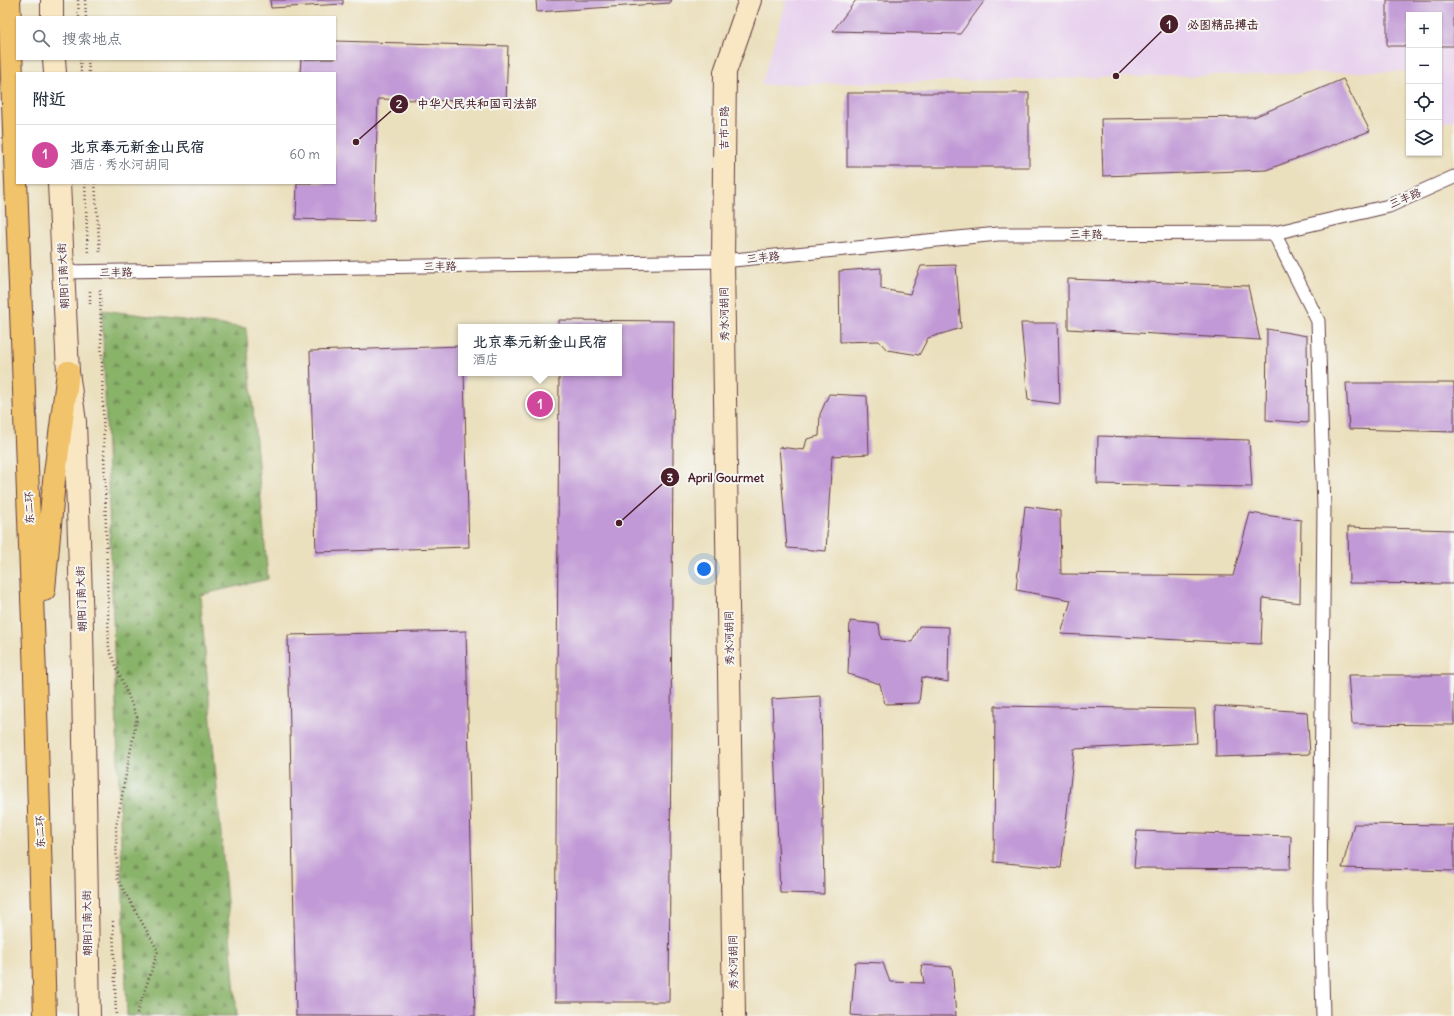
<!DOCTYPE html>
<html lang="zh">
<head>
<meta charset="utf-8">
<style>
  body { margin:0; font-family:Delius,"LXGW WenKai TC",sans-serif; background:#f6f6f7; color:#1f2937 }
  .controls { position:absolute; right:12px; top:12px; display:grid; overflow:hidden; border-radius:0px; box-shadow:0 1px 3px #0004 }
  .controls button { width:36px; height:36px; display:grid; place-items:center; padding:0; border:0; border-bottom:1px solid #e0e1e3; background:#fff; color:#1f2937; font:20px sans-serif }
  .you { position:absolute; left:704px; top:569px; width:14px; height:14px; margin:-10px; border:3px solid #fff; border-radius:50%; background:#1a73e8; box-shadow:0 0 0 6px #1a73e833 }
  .badge { display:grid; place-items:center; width:26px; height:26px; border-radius:50%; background:#1a73e8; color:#fff; font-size:13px; font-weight:700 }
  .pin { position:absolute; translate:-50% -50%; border:2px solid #fff; box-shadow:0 1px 4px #0006 }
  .popup { position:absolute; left:458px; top:324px; width:164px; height:52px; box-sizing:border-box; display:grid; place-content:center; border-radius:0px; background:#fff; filter:drop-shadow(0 1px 3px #0005); font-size:13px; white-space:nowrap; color:#747a83 }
  .popup b { font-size:15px; color:#1f2937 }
  .popup::after { content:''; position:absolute; left:50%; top:100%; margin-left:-8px; border:8px solid transparent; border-top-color:#fff }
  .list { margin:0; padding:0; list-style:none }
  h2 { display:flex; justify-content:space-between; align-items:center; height:52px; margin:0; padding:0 16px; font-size:17px }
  h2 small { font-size:13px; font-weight:400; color:#747a83 }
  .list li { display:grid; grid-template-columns:26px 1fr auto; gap:12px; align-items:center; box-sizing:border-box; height:60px; padding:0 16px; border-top:1px solid #e0e1e3 }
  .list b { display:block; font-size:15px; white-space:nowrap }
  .list p { margin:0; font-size:13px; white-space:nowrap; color:#747a83 }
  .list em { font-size:13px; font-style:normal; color:#747a83 }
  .icon { flex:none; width:22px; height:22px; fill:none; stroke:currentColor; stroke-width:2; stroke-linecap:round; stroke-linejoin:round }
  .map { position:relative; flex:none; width:1454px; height:1016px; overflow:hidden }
  .search { position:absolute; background:#fff; box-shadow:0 1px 3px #0004; left:16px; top:16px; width:320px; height:44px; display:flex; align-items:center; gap:10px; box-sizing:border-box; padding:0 14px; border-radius:0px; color:#747a83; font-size:15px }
  .panel { position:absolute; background:#fff; box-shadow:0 1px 3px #0004; left:16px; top:72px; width:320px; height:112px; border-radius:0px }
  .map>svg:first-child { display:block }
  .built { fill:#e8d2ee }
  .forest { fill:url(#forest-firs); stroke:#6a694a }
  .building { fill:#c199d6 }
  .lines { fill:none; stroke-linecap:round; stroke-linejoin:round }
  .lane-casing { stroke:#623c41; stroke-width:15 }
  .secondary-casing { stroke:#623c41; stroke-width:24 }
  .highway-casing { stroke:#623c41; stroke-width:24 }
  .path { stroke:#623c41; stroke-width:2.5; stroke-dasharray:1 3; stroke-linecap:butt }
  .lane { stroke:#fff; stroke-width:13 }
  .secondary { stroke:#f9e7c3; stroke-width:22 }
  .highway { stroke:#f1c36a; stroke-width:22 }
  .labels { text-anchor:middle; stroke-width:4; stroke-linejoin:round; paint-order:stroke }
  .street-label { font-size:11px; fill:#4a1f2b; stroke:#f6f6f2 }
  .leader { fill:none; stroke:#4a1f2b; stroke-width:1.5 }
  .callout-dot { fill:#4a1f2b; stroke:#f6f6f2; stroke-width:1.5 }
  .mark-label { font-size:12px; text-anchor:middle; font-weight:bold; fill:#fff }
  .callout-label { font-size:12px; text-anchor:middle; font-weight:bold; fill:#4a1f2b; stroke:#f6f6f2; stroke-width:4; stroke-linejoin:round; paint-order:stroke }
</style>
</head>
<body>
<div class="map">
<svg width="1454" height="1016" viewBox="0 0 1454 1016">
  <defs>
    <pattern id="forest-firs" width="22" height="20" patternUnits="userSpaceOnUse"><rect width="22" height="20" fill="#8ab36a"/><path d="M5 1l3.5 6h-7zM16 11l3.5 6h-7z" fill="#739157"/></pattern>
  </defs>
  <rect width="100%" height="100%" fill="#f6f6f2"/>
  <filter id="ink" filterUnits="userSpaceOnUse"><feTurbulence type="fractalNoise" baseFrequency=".025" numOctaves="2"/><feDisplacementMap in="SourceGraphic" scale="8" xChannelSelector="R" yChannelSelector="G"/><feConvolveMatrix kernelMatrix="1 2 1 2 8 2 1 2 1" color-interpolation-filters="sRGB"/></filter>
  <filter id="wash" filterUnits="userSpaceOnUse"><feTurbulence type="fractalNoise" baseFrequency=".012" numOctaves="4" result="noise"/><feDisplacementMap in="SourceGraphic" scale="16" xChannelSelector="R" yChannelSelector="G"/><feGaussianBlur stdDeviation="0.9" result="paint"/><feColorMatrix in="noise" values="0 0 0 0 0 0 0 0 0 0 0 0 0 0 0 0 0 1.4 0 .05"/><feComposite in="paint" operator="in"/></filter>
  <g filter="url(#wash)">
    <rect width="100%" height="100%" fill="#ebe0be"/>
    <!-- built -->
    <polygon class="built" points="787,0 1454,0 1454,120 1439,124 1439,15 1409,15 1409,73 1408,71 761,85"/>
    <!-- forest -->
    <polygon class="forest" points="102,310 246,328 268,579 200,595 237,1016 127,1016"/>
    <g id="blocks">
      <!-- building -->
      <g class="building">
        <polygon points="270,0 343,0 343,4 271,8"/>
        <polygon points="536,0 672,0 670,3 537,12"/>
        <polygon points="856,0 985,0 960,34 833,31"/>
        <polygon points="1387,0 1454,0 1454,46 1439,46 1439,15 1409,15 1409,46 1387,46"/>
        <polygon points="335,41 508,46 506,102 378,99 374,221 296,219 297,183 335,183 335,73 300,73 301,59 335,59"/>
        <polygon points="1343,79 1370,131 1266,170 1103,176 1101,119 1254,117"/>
        <rect x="847" y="93" width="182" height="74"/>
        <polygon points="956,265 961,328 928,338 919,355 887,350 879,341 840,342 839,271 881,268 881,289 910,294 921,266"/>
        <polygon points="1068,279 1248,286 1260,340 1068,329"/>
        <polygon points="559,320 674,321 669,1002 555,1002 559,373 619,373 619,327 559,327"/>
        <polygon points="1021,323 1058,323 1060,404 1028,400"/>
        <polygon points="1267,329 1307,336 1308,423 1266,420"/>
        <polygon points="461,346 461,373 464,373 469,547 316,552 310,351"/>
        <polygon points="1346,383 1454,383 1454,432 1349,429"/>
        <polygon points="829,394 867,396 869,454 832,456 826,551 787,548 779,447 804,450 807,439 819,436 820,414"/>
        <polygon points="1098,436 1249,440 1252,487 1097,484"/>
        <polygon points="1025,506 1060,511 1061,574 1233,576 1250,513 1301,520 1300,603 1263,598 1261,644 1061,634 1071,600 1016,590"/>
        <polygon points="1348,527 1454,530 1454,584 1349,583"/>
        <polygon points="850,621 879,624 881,639 912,642 919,626 949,627 948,682 922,677 919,703 885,704 880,684 848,674"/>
        <polygon points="466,631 475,1016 296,1016 288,635"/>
        <polygon points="1348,675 1454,675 1454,725 1352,724"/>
        <polygon points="821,696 824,894 780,893 772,699"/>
        <polygon points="995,706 1195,709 1197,743 1074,749 1061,868 994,862"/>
        <polygon points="1215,706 1307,712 1310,754 1216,757"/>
        <polygon points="1354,824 1454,825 1454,871 1342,868"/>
        <polygon points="1137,831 1291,836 1290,869 1134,868"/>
        <polygon points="855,962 883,963 890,982 924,983 921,965 952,967 956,1016 861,1016 851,1015"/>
      </g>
    </g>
  </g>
  <g filter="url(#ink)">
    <use href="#blocks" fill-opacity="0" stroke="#623c41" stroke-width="1"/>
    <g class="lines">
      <defs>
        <g id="lane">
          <polyline points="1274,233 1318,321 1324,508 1320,899 1323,1016"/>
          <polyline points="63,272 723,261 998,234 1274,233 1389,206 1454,177"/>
        </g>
        <g id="secondary">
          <polyline points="52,0 52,17"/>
          <polyline points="54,59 55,73"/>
          <polyline points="59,183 68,372 75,422 82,627 89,1016"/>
          <polyline points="734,1016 723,261 725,72 750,0"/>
        </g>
        <g id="highway">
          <polyline points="9,0 35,675 45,1016"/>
          <polyline points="44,590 54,481 68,372"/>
        </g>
      </defs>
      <!-- lane casing -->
      <use href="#lane" class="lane-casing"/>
      <!-- secondary casing -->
      <use href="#secondary" class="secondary-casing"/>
      <!-- highway casing -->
      <use href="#highway" class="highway-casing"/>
      <!-- path -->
      <g class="path">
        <polyline points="78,0 79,17"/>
        <polyline points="85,0 86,17"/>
        <polyline points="80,59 81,73"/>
        <polyline points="88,59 89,73"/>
        <polyline points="85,183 88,254"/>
        <polyline points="95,183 100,253"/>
        <polyline points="100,290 109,649 137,717 116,827 117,878 158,951 136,1016"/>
        <polyline points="90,291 90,304"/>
        <polyline points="113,921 116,1016"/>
      </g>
      <!-- lane -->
      <use href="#lane" class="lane"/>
      <!-- secondary -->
      <use href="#secondary" class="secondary"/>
      <!-- highway -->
      <use href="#highway" class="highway"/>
    </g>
  </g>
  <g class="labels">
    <!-- street labels -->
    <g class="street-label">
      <text transform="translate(724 128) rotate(-90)" y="4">吉市口路</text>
      <text transform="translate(1405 198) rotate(-23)" y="4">三丰路</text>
      <text x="1086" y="238">三丰路</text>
      <text transform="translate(763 257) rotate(-6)" y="4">三丰路</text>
      <text transform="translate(440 266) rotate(-1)" y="4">三丰路</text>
      <text transform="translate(116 272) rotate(-1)" y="4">三丰路</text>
      <text transform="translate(63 276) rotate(-93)" y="4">朝阳门南大街</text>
      <text transform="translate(724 314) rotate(-91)" y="4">秀水河胡同</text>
      <text transform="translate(29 508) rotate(-92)" y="4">东二环</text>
      <text transform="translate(81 599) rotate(-92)" y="4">朝阳门南大街</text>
      <text transform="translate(729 638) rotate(-91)" y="4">秀水河胡同</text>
      <text transform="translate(40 832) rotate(-92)" y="4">东二环</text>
      <text transform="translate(87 923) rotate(-91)" y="4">朝阳门南大街</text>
      <text transform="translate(733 962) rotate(-91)" y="4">秀水河胡同</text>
    </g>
  </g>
  <!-- callouts -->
  <path class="leader" d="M1116 76L1169 24M356 142L399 104M619 523L670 477"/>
  <g class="callout-dot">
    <circle cx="1116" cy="76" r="4"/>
    <circle cx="356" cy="142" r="4"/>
    <circle cx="619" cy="523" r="4"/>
    <circle cx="1169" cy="24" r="10"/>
    <circle cx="399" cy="104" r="10"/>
    <circle cx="670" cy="477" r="10"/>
  </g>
  <g class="mark-label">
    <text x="1169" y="29">1</text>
    <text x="399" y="108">2</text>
    <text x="670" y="482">3</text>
  </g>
  <g class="callout-label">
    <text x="1223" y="29">必图精品搏击</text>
    <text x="477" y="108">中华人民共和国司法部</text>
    <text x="726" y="482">April Gourmet</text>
  </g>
</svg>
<div class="controls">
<button>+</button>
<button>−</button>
<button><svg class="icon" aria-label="locate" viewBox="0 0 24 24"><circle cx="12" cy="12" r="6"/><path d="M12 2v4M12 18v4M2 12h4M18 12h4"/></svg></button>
<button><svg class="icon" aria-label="layers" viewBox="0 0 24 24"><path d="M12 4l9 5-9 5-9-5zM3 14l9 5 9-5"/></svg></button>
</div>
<div class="you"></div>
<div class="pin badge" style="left:540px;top:404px;background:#d1479c">1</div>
<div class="popup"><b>北京奉元新金山民宿</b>酒店</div>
<div class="search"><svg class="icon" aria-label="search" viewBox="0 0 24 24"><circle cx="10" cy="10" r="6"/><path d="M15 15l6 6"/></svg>搜索地点</div>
<section class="panel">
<h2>附近<small></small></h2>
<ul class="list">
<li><span class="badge" style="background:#d1479c">1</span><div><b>北京奉元新金山民宿</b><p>酒店 · 秀水河胡同</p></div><em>60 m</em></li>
</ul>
</section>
</div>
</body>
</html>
